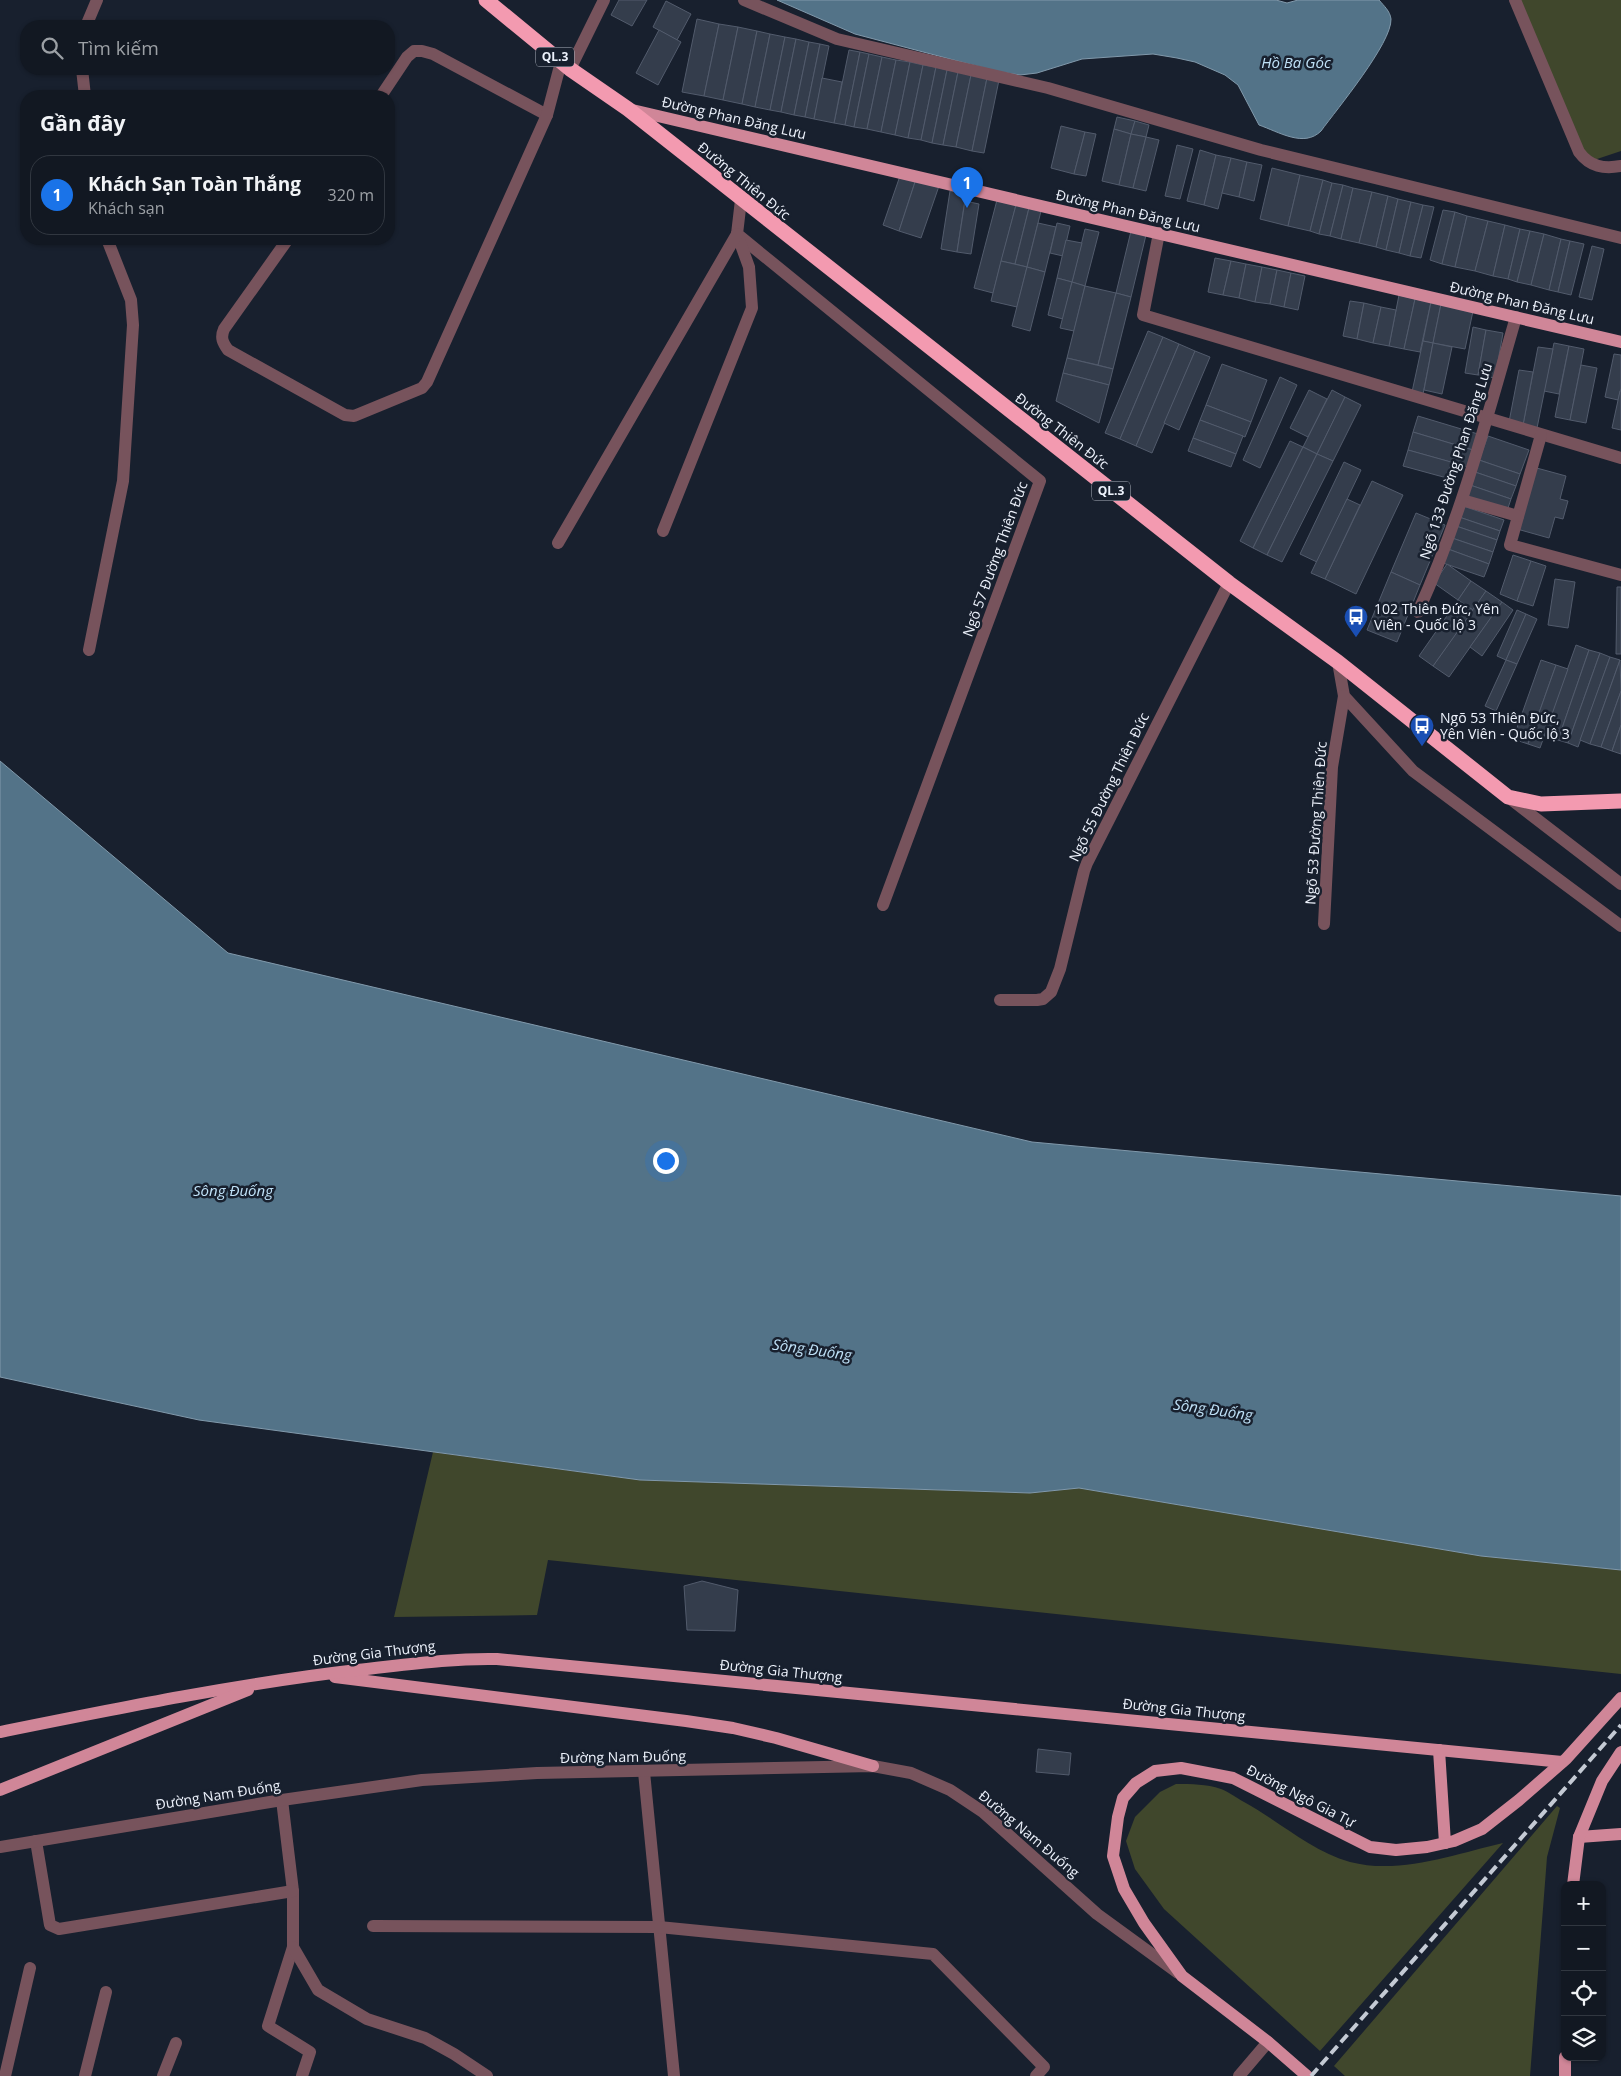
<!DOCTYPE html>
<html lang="vi">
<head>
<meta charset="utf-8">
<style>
  body { margin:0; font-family:"Open Sans",sans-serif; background:#1b212a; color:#f1f3f6 }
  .controls { position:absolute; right:15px; bottom:15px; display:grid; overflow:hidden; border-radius:10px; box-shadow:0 1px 4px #0004 }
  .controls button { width:45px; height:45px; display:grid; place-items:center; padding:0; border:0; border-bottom:1px solid #313740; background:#121822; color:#f1f3f6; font:25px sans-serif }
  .you { position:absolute; left:665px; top:1160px; width:18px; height:18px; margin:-12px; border:4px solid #fff; border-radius:50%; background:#1a73e8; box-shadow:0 0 0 8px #1a73e833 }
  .badge { display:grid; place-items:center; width:32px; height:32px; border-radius:50%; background:#1a73e8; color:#fff; font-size:16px; font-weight:700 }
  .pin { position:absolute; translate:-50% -41px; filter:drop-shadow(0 1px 2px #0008) }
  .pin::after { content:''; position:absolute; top:26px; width:18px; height:15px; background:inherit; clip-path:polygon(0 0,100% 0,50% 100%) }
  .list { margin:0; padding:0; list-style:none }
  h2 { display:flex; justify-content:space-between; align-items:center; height:65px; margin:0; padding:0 20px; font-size:21px }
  h2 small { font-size:16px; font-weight:400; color:#9ca0a5 }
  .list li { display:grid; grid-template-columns:32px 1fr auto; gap:15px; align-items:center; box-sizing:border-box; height:80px; margin:0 10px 10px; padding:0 10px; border:1px solid #313740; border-radius:20px }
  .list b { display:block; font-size:19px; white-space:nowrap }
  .list p { margin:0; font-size:16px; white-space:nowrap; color:#9ca0a5 }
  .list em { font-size:16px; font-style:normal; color:#9ca0a5 }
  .icon { flex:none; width:28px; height:28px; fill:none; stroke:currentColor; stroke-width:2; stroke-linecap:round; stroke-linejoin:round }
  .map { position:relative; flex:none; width:1621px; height:2076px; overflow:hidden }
  .search { position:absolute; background:#121822; box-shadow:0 1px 4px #0004; left:20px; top:20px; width:375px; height:55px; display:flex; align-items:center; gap:12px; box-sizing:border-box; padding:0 18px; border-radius:20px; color:#9ca0a5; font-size:19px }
  .panel { position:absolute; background:#121822; box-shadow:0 1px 4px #0004; left:20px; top:90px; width:375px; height:155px; border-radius:20px }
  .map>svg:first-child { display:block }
  .green { fill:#40472c }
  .water { fill:#537388; stroke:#8199ab }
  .building { fill:#343d4c; stroke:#525b6c }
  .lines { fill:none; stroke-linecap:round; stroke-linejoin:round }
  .minor { stroke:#77535c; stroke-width:12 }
  .major { stroke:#d08698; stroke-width:12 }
  .highway { stroke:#f39ab0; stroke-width:15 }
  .rail { stroke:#c4cad4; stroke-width:4; stroke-dasharray:10 5; stroke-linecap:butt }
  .labels { text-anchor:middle; stroke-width:5; stroke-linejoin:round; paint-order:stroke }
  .shield { fill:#18202e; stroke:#adb3be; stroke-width:1 }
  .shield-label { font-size:12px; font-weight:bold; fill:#edf2fc }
  .street-label { font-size:14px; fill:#edf2fc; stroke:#18202e }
  .poi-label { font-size:14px; fill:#edf2fc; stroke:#18202e; text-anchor:start }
  .water-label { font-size:15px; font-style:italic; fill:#c0e2f8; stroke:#18202e }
</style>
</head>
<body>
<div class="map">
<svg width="1621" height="2076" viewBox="0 0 1621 2076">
  <rect width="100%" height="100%" fill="#18202e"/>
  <!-- green -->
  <g class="green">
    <polygon points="1513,0 1621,0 1621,151 1588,162"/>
    <polygon points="433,1452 640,1480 1030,1493 1079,1488 1481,1556 1621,1570 1621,1674 548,1560 537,1615 394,1617"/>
    <path d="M1176,1784C1192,1784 1206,1784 1221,1789C1229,1792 1237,1798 1244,1802C1279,1821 1311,1851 1350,1862C1400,1875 1455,1854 1503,1843L1320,2051L1164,1909L1135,1869L1126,1841L1135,1817L1160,1792Z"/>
    <polygon points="1557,1806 1560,1808 1547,1857 1530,2076 1345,2076 1334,2066"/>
  </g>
  <!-- water -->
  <g class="water">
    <path d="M777,0H1276L1287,3L1298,0H1379C1384,6 1390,11 1391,19C1392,43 1337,109 1321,131C1304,148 1279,132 1259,125L1238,85L1225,75L1195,62L1177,58L1153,54L1082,59L1037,73L1020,75L999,72L855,34Z"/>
    <polygon points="0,761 228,953 1032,1142 1621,1196 1621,1570 1481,1556 1079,1488 1030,1493 640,1480 199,1420 0,1377"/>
  </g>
  <!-- building -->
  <g class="building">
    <polygon points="619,0 647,0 632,26 611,15"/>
    <polygon points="666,1 691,14 677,40 653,27"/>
    <polygon points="697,19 719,24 704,96 682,92"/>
    <polygon points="719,24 738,27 723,100 704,96"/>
    <polygon points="738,27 757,31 742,104 723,100"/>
    <polygon points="659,30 681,42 658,85 636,73"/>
    <polygon points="757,31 770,34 755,107 742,104"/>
    <polygon points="770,34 785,37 770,110 755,107"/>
    <polygon points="785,37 796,39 781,112 770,110"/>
    <polygon points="796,39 809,42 794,115 781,112"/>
    <polygon points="809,42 820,44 805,117 794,115"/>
    <polygon points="820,44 829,46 814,119 805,117"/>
    <polygon points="849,50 860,52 845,125 834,123"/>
    <polygon points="860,52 869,54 854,127 845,125"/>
    <polygon points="869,54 882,57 867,129 854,127"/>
    <polygon points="882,57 896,60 881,132 867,129"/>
    <polygon points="896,60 910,62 895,135 881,132"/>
    <polygon points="910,62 923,65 908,138 895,135"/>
    <polygon points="923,65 936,67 921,140 908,138"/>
    <polygon points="936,67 947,70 932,143 921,140"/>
    <polygon points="947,70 958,72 943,145 932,143"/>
    <polygon points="958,72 971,75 956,147 943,145"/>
    <polygon points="971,75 987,78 972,151 956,147"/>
    <polygon points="822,78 842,82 834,123 814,119"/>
    <polygon points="987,78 999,80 984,153 972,151"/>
    <polygon points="1117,117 1135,121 1131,134 1114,129"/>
    <polygon points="1135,121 1149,125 1146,137 1131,134"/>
    <polygon points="1061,126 1085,132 1074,174 1051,168"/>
    <polygon points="1114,129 1131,134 1119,185 1102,181"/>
    <polygon points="1085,132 1096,134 1086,176 1074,174"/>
    <polygon points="1131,134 1146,137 1133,188 1119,185"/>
    <polygon points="1146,137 1159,140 1146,191 1133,188"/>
    <polygon points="1177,145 1193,149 1180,199 1165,196"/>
    <polygon points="1200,150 1216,155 1204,205 1187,201"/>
    <polygon points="1216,155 1231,158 1218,209 1204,205"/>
    <polygon points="1231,158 1247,162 1239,197 1222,193"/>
    <polygon points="1247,162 1262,165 1254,201 1239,197"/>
    <polygon points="1272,168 1300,175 1288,226 1260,219"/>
    <polygon points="901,173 916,179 899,231 883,225"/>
    <polygon points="1300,175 1323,180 1310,231 1288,226"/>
    <polygon points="916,179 939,186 921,238 899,231"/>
    <polygon points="1323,180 1332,183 1319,234 1310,231"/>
    <polygon points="1332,183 1343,185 1330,236 1319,234"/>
    <polygon points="1343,185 1353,188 1341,239 1330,236"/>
    <polygon points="1353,188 1372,192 1359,243 1341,239"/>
    <polygon points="950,191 966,193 957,252 941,249"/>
    <polygon points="1372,192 1388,196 1376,247 1359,243"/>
    <polygon points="1388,196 1398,199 1386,250 1376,247"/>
    <polygon points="1398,199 1411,202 1399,253 1386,250"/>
    <polygon points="997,200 1016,205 993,293 974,288"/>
    <polygon points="965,201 979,204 971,254 957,252"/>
    <polygon points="1411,202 1423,205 1410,256 1399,253"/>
    <polygon points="1016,205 1029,208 1015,264 1001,261"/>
    <polygon points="1423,205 1434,207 1421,258 1410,256"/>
    <polygon points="1029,208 1041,211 1027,267 1015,264"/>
    <polygon points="1443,210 1455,212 1442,264 1430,260"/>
    <polygon points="1455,212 1467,216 1455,267 1442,264"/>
    <polygon points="1467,216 1488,221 1475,271 1455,267"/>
    <polygon points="1488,221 1505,225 1493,276 1475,271"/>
    <polygon points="1038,223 1056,227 1045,272 1027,267"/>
    <polygon points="1057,223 1070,226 1063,256 1050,253"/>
    <polygon points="1505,225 1520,229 1508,279 1493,276"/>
    <polygon points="1085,229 1099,232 1085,286 1072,282"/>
    <polygon points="1520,229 1530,231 1517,282 1508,279"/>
    <polygon points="1131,231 1146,235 1131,297 1116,293"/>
    <polygon points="1530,231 1544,234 1531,285 1517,282"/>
    <polygon points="1544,234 1561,239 1549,290 1531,285"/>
    <polygon points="1561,239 1570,241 1558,292 1549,290"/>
    <polygon points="1066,240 1082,243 1072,282 1057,278"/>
    <polygon points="1570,241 1584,244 1571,295 1558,292"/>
    <polygon points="1592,246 1604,249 1592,300 1579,297"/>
    <polygon points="1215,258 1231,261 1223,295 1208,292"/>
    <polygon points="1001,261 1027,267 1017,307 991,301"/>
    <polygon points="1231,261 1246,264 1239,298 1223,295"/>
    <polygon points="1246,264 1262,267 1255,302 1239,298"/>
    <polygon points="1027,267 1045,272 1030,331 1012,326"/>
    <polygon points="1262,267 1277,270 1270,304 1255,302"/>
    <polygon points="1277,270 1291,273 1284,307 1270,304"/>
    <polygon points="1291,273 1305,276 1298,310 1284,307"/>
    <polygon points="1057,278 1072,282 1063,319 1048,315"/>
    <polygon points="1072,282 1085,286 1074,331 1060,328"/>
    <polygon points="1085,286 1116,293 1098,365 1067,358"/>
    <polygon points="1116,293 1131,297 1113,369 1098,365"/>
    <polygon points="1399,295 1415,299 1404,349 1389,346"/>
    <polygon points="1415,299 1431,302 1420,352 1404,349"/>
    <polygon points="1350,301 1364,303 1357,339 1343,336"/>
    <polygon points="1431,302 1441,304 1433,343 1423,341"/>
    <polygon points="1364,303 1381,307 1373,343 1357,339"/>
    <polygon points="1441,304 1473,311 1465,349 1433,343"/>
    <polygon points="1381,307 1396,310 1389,346 1373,343"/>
    <polygon points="1473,327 1486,330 1478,375 1465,373"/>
    <polygon points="1486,330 1503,333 1495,378 1478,375"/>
    <polygon points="1148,331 1163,337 1120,439 1105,433"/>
    <polygon points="1163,337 1179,344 1136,446 1120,439"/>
    <polygon points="1423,341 1433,343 1423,394 1412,392"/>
    <polygon points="1433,343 1452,347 1442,394 1424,390"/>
    <polygon points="1554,343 1569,346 1559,394 1544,391"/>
    <polygon points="1179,344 1195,351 1152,453 1136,446"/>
    <polygon points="1569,346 1584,349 1570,420 1555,417"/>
    <polygon points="1538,347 1553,349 1537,428 1523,425"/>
    <polygon points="1195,351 1210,357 1179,430 1164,423"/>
    <polygon points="1614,354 1621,355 1621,388 1618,400 1605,397"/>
    <polygon points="1067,358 1113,369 1109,385 1063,373"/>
    <polygon points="1222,364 1267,380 1251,422 1206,405"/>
    <polygon points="1581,365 1597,368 1586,423 1570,420"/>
    <polygon points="1519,370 1533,372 1523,425 1509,422"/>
    <polygon points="1063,373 1109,385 1099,423 1056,401"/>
    <polygon points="1280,377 1297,385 1260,468 1243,460"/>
    <polygon points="1309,390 1327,399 1308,437 1290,428"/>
    <polygon points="1332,390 1345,397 1317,454 1303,447"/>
    <polygon points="1620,391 1621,391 1621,430 1612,428"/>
    <polygon points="1345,397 1361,405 1333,461 1317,454"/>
    <polygon points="1206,405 1251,422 1245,437 1200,420"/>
    <polygon points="1418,416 1478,434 1473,450 1413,432"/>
    <polygon points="1200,420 1243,436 1236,454 1193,438"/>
    <polygon points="1413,432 1473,450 1468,467 1408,450"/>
    <polygon points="1488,436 1529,450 1520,474 1479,460"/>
    <polygon points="1193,438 1236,454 1231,467 1188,451"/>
    <polygon points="1290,441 1303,447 1253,548 1240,541"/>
    <polygon points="1303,447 1317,454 1267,555 1253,548"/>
    <polygon points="1408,450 1451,462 1447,478 1403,466"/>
    <polygon points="1317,454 1333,461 1282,562 1267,555"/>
    <polygon points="1479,460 1520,474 1516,486 1475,472"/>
    <polygon points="1344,462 1361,470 1317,562 1300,554"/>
    <polygon points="1533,467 1566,476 1560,499 1568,501 1563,519 1555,517 1549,538 1517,529"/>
    <polygon points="1475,472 1516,486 1511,499 1470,485"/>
    <polygon points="1372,481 1403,495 1356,594 1325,579"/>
    <polygon points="1470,485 1511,499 1507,511 1466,497"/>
    <polygon points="1347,499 1360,505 1325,579 1311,573"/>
    <polygon points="1463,506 1504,520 1500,531 1459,517"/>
    <polygon points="1416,513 1445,525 1420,585 1391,572"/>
    <polygon points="1459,517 1500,531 1497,540 1456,526"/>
    <polygon points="1456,526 1497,540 1493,552 1452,538"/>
    <polygon points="1452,538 1493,552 1489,564 1448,549"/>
    <polygon points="1448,549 1489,564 1484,577 1443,563"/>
    <polygon points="1513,555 1531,561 1517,601 1500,594"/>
    <polygon points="1531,561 1546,566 1533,606 1517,601"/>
    <polygon points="1447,564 1471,581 1458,600 1434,583"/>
    <polygon points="1391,572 1420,585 1397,642 1367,630"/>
    <polygon points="1555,579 1575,582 1568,628 1548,625"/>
    <polygon points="1471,581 1486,591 1473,610 1458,600"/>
    <polygon points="1617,587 1621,587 1621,654 1616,654"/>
    <polygon points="1486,591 1502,602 1449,677 1433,666"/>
    <polygon points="1458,600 1473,610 1433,666 1419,656"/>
    <polygon points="1502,602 1513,610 1482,656 1470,647"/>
    <polygon points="1517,610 1526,614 1506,660 1497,656"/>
    <polygon points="1526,614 1537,619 1517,664 1506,660"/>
    <polygon points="1576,645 1589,650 1558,740 1544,735"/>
    <polygon points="1589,650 1600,653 1568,743 1558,740"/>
    <polygon points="1600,653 1610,657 1578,747 1568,743"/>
    <polygon points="1610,657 1620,660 1590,744 1580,740"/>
    <polygon points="1506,660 1517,664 1496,711 1485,706"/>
    <polygon points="1541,660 1556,665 1528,744 1513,739"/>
    <polygon points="1620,660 1621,691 1601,747 1590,744"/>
    <polygon points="1556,665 1568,669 1540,748 1528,744"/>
    <polygon points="1621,691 1621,725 1612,751 1601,747"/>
    <polygon points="1621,725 1621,754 1612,751"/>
    <polygon points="702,1581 738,1590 735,1631 687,1630 684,1586"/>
    <polygon points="1038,1749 1071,1753 1069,1775 1036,1772"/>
  </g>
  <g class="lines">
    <!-- minor -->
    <g class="minor">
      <polyline points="744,0 837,39 1048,88 1261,150 1621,238"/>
      <path d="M1515,0L1579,152C1590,167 1604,169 1621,166"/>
      <polyline points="86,26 97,0"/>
      <polyline points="82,69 85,96"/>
      <polyline points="570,69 604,0"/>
      <polyline points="381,96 407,57 414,51 422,51 433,54 547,115"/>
      <polyline points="741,200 737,234 1040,481 883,905"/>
      <polyline points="1159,233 1143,315 1621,458"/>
      <path d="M288,239L224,329C220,338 223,343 228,350L345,415L354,416L422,388L427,382L547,115L561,62"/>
      <polyline points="1541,435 1510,545 1621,575"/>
      <polyline points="1462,500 1518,516"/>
      <polyline points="663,531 752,308 749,267 737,234"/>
      <polyline points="558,543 737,234"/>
      <path d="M1418,612C1461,518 1487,417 1516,317"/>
      <polyline points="89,650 123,481 133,325 131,300 107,239"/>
      <polyline points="1338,662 1344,696 1413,771 1621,926"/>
      <polyline points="1508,797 1621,884"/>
      <polyline points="1324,924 1332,767 1344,696"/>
      <polyline points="1000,1000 1037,1000 1043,999 1051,992 1060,969 1084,871 1087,863 1229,583"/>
      <polyline points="644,1772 674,2076"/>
      <polyline points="282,1800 293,1891 293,1947 268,2026 310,2052 302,2076"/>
      <polyline points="36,1841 50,1925 59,1929 293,1891"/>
      <polyline points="0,1847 282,1800 422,1780 537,1773 873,1766 911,1773 950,1790 983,1812 1097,1914 1178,1973"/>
      <polyline points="373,1926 659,1927 933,1954 1044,2067 1036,2076"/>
      <polyline points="293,1947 318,1990 367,2019 425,2038 454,2054 487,2076"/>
      <polyline points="5,2076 30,1968"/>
      <polyline points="85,2076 106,1992"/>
      <polyline points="163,2076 176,2043"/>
      <polyline points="1239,2076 1268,2042"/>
    </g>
    <!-- major -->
    <g class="major">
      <polyline points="628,109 1621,342"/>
      <polyline points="335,1677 686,1721 733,1728 776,1738 873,1766"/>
      <path d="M0,1732C119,1708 237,1684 357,1670C404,1665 450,1658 497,1659L1562,1762"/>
      <polyline points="1439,1750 1445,1843"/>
      <polyline points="0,1790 248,1690"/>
      <polyline points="1579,1837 1621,1834"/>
      <polyline points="1573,1885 1579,1837 1602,1781 1621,1752"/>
      <polyline points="1307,2076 1268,2042 1182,1976 1144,1923 1124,1889 1113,1856 1118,1817 1123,1798 1136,1783 1155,1771 1181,1768 1233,1778 1370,1847 1396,1850 1427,1847 1454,1841 1482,1829 1519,1800 1566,1759 1621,1698"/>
      <polyline points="1565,2076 1565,2057"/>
    </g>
    <!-- highway -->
    <polyline class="highway" points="486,0 570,69 628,109 1229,583 1338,662 1508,797 1541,804 1621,801"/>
    <!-- rail -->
    <polyline class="rail" points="1311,2076 1621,1725"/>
  </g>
  <!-- icons -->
  <defs>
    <symbol id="bus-pin" viewBox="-11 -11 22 30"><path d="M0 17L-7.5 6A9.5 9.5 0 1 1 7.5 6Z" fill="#1a4fb4" stroke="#18202e"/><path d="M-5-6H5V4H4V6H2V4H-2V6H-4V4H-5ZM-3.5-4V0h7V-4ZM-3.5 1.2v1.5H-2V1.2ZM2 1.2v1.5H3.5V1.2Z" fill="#fff"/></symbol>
  </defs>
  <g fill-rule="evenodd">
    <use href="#bus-pin" x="1342" y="603" width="28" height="38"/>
    <use href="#bus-pin" x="1408" y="712" width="28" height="38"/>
  </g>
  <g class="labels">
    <!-- shield labels -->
    <g class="shield">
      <rect x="536" y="47.5" width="38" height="19" rx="4"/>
      <rect x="1092" y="481.5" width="38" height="19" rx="4"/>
    </g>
    <g class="shield-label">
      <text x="555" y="61">QL.3</text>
      <text x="1111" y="495">QL.3</text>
    </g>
    <!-- street labels -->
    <g class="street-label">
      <text transform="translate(734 118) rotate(13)" y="5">Đường Phan Đăng Lưu</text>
      <text transform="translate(744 181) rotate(39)" y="5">Đường Thiên Đức</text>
      <text transform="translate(1128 211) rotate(13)" y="5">Đường Phan Đăng Lưu</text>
      <text transform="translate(1522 303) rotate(13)" y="5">Đường Phan Đăng Lưu</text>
      <text transform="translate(1062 431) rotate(38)" y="5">Đường Thiên Đức</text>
      <text transform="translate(1456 461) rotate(-72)" y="5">Ngõ 133 Đường Phan Đăng Lưu</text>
      <text transform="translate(995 559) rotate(-70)" y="5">Ngõ 57 Đường Thiên Đức</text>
      <text transform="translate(1109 787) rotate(-64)" y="5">Ngõ 55 Đường Thiên Đức</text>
      <text transform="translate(1316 823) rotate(-86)" y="5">Ngõ 53 Đường Thiên Đức</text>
      <text transform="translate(374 1653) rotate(-7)" y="5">Đường Gia Thượng</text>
      <text transform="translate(781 1671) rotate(6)" y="5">Đường Gia Thượng</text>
      <text transform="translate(1184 1710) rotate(6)" y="5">Đường Gia Thượng</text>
      <text transform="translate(623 1757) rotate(-1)" y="5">Đường Nam Đuống</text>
      <text transform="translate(218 1795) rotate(-9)" y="5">Đường Nam Đuống</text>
      <text transform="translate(1301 1796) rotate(27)" y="5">Đường Ngô Gia Tự</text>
      <text transform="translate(1029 1834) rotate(40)" y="5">Đường Nam Đuống</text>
    </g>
    <!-- poi labels -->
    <g class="poi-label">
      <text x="1374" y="614">102 Thiên Đức, Yên<tspan x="1374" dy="16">Viên - Quốc lộ 3</tspan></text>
      <text x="1440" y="723">Ngõ 53 Thiên Đức,<tspan x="1440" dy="16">Yên Viên - Quốc lộ 3</tspan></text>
    </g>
    <!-- water labels -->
    <g class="water-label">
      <text x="1296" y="68">Hồ Ba Góc</text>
      <text x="233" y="1196">Sông Đuống</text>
      <text transform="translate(812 1350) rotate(8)" y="5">Sông Đuống</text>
      <text transform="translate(1213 1410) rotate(8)" y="5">Sông Đuống</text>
    </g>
  </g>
</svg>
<div class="controls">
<button>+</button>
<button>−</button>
<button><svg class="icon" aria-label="locate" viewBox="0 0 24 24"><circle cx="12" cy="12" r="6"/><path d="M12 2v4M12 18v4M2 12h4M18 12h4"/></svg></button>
<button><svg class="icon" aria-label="layers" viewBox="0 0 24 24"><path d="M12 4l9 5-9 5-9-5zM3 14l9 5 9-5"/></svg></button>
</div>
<div class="you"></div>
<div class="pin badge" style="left:967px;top:208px">1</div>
<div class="search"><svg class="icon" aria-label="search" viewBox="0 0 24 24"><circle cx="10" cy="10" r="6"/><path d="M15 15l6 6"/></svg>Tìm kiếm</div>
<section class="panel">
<h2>Gần đây<small></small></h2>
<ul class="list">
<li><span class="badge">1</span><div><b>Khách Sạn Toàn Thắng</b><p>Khách sạn</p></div><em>320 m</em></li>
</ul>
</section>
</div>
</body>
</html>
